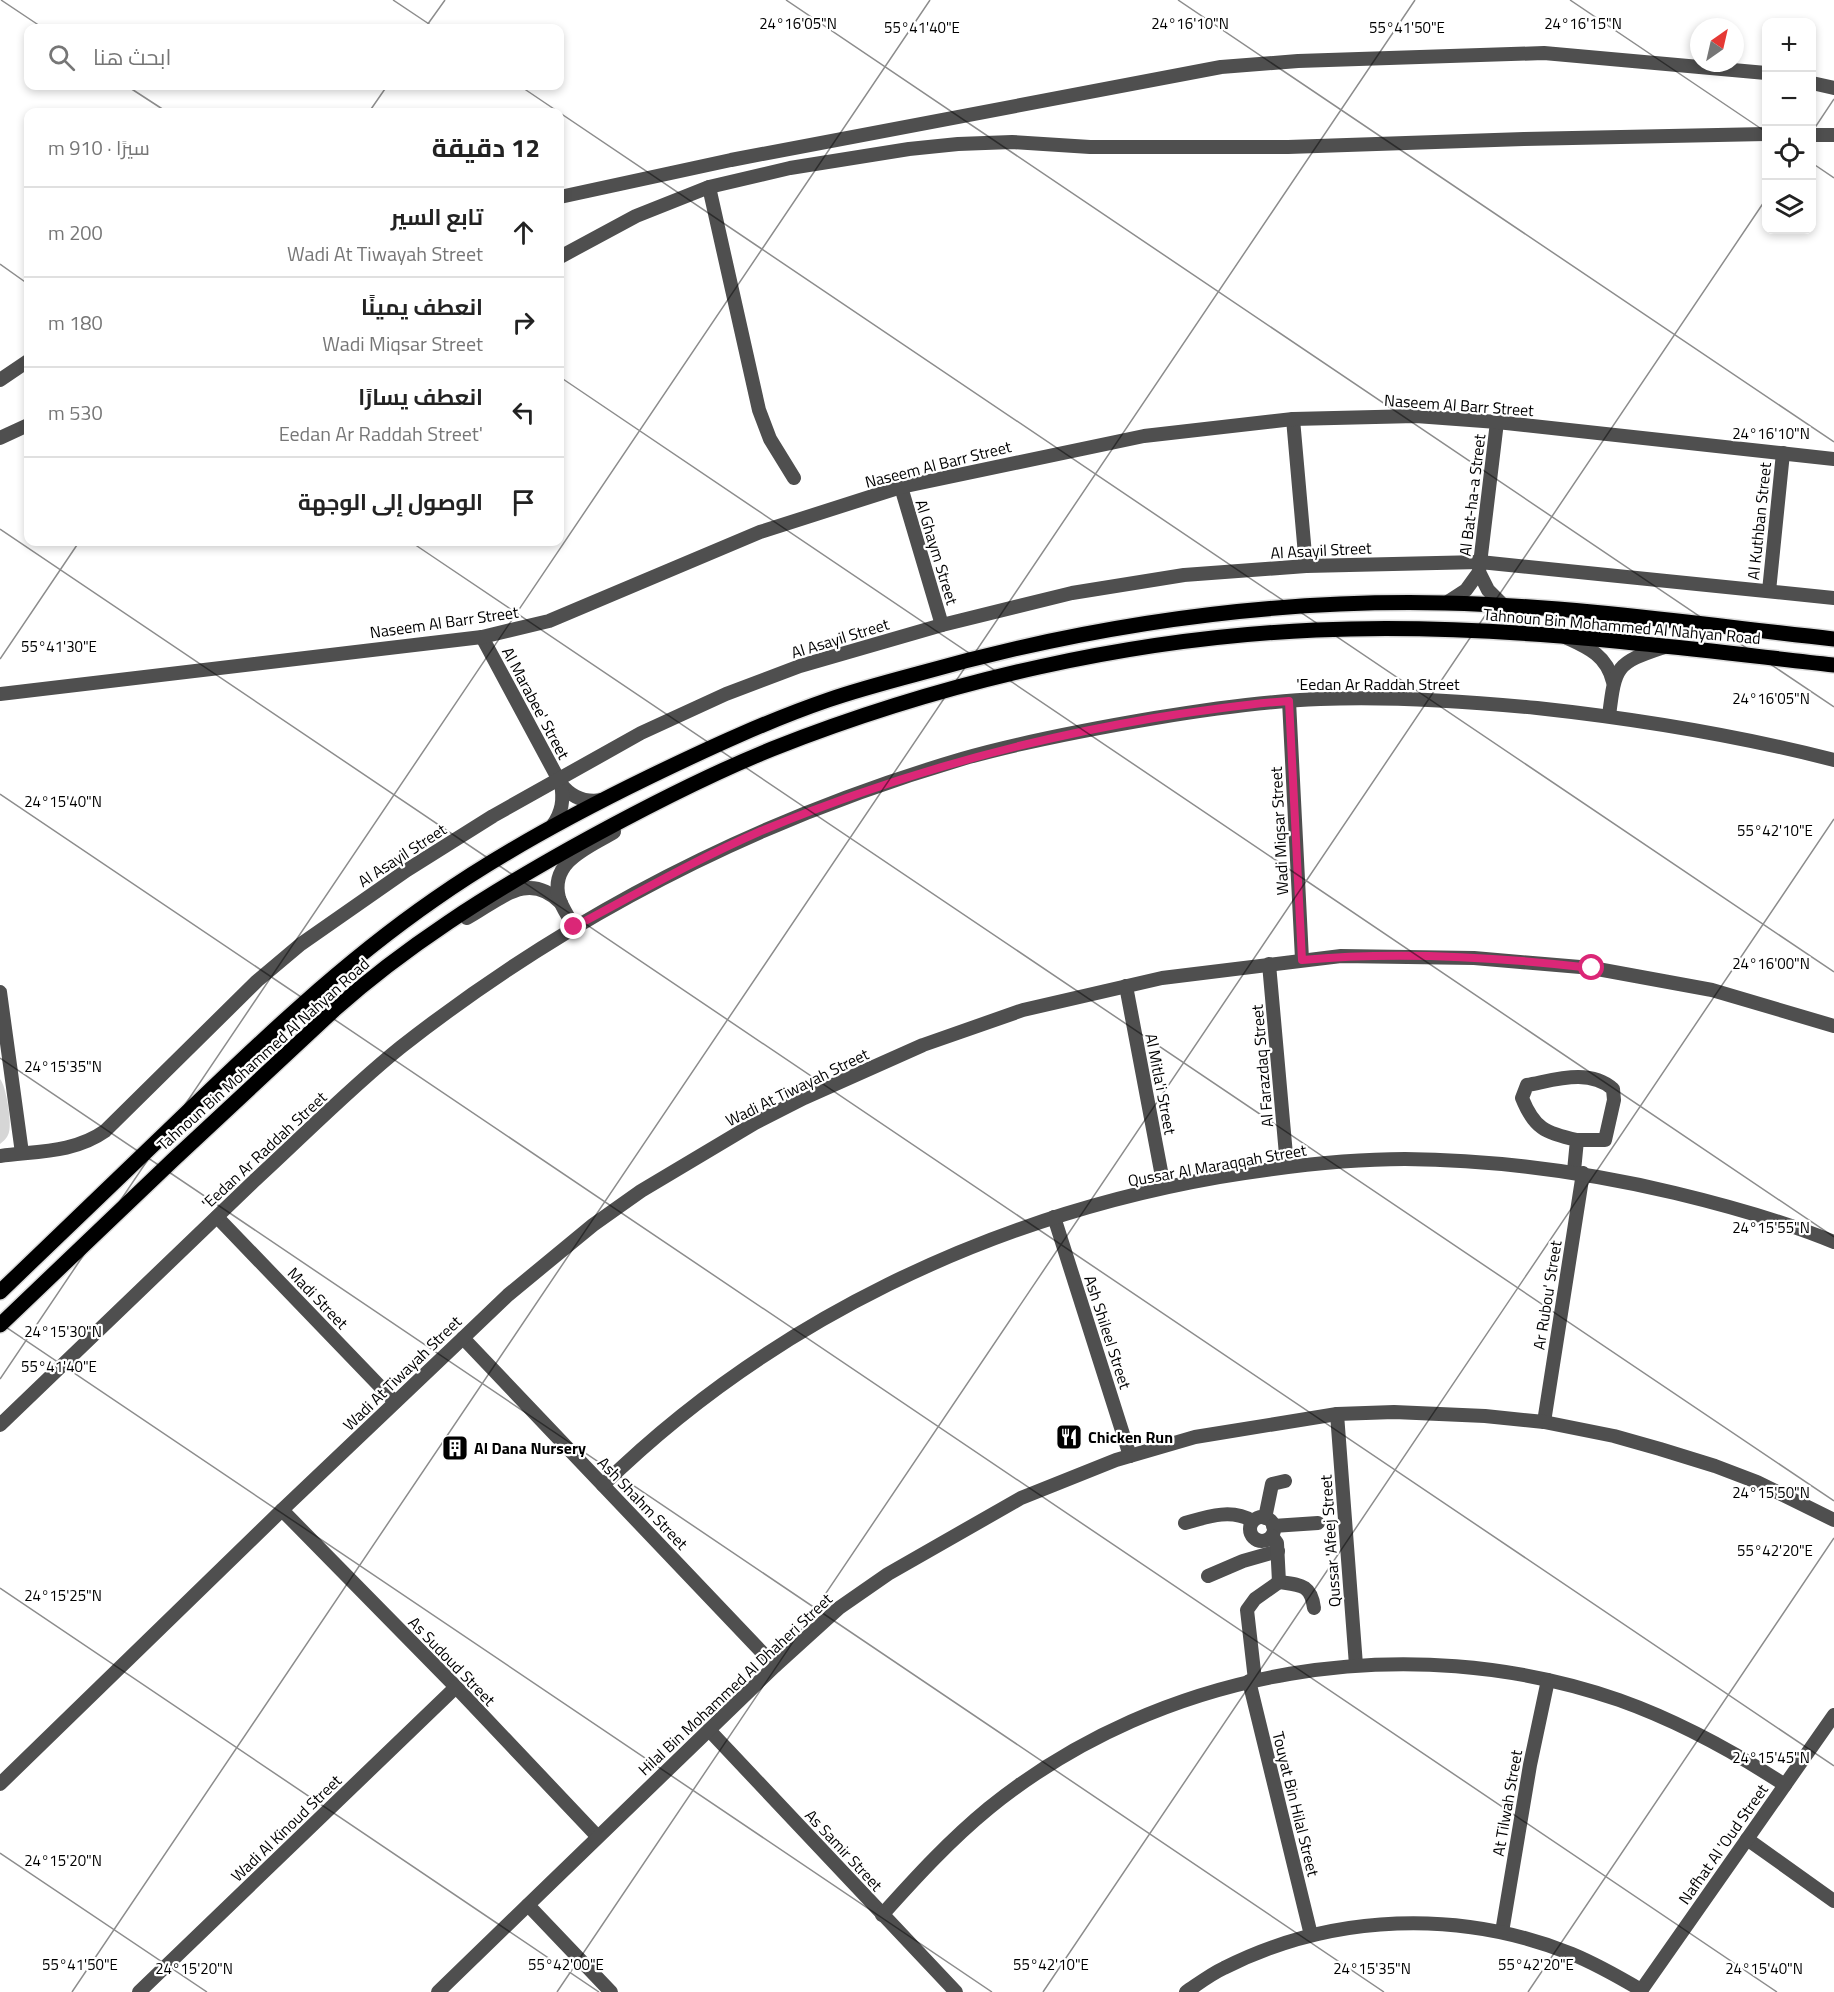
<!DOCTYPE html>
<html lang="ar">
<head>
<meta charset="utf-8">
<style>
  body { margin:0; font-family:"Titillium Web",Cairo,sans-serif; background:#f6f6f6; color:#222; direction:rtl }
  .controls { position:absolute; right:18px; top:18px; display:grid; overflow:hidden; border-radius:12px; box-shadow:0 3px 9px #0003 }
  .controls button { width:54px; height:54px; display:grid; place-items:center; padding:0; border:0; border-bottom:2px solid #e0e0e0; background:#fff; color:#222; font:30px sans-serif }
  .compass { position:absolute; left:1690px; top:18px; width:54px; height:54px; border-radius:50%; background:#fff; box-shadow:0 3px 9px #0003; rotate:34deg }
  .stop { position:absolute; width:18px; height:18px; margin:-14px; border:4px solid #db2777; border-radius:50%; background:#fff }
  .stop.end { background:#db2777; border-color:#fff; box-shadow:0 2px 6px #0008 }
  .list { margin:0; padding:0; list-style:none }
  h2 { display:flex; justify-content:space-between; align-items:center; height:78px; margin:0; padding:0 24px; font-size:26px }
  h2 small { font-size:20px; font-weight:400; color:#767676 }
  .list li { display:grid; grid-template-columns:39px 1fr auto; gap:18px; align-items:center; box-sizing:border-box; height:90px; padding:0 24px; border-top:2px solid #e0e0e0 }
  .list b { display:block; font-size:22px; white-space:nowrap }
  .list p { margin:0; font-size:20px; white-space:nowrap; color:#767676 }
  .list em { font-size:20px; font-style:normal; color:#767676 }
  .icon { flex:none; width:33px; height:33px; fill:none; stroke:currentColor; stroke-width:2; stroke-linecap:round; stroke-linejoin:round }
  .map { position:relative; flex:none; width:1834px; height:1992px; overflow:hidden; direction:ltr }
  .search { position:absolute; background:#fff; box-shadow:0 3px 9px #0003; left:24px; top:24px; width:540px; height:66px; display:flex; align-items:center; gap:15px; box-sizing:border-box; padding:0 21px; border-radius:12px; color:#767676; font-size:22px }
  .panel { position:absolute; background:#fff; box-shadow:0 3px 9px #0003; left:24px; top:108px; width:540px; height:438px; border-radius:12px; direction:rtl }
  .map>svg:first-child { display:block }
  .green { fill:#d6d6d6 }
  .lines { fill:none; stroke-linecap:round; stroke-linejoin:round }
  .major-casing { stroke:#dbdbdb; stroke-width:18 }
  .minor { stroke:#4f4f4f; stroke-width:14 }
  .major { stroke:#000; stroke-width:15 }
  .route { stroke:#db2777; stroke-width:8 }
  .ticks { fill:none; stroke:#000; stroke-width:1.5; stroke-opacity:0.45 }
  .labels { text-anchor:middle; stroke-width:4.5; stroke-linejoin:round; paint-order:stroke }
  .street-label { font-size:16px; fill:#000; stroke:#fff }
  .poi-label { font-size:16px; font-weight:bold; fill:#000; stroke:#fff; text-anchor:start }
  .ticks-label { font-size:15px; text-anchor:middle; fill:#000; stroke:#fff; stroke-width:4.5; stroke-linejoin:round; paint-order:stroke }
</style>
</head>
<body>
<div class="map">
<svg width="1834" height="1992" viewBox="0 0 1834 1992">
  <rect width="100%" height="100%" fill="#fff"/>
  <!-- green -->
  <path class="green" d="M0,1079C6,1085 12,1123 9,1132C8,1137 4,1141 0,1144Z"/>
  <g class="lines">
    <defs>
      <g id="major">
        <path d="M0,1292C59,1235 119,1178 178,1121C260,1042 341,964 435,899C502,852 575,813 649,777C707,749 767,721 828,700C857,690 887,682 917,674C1090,625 1264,599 1445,603C1575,606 1705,625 1834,639"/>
        <path d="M0,1325L173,1160L334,1010C406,946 487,895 571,848C636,812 703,777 772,749C944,681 1131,638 1316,630C1490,622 1662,646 1834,665"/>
      </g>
    </defs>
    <!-- major casing -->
    <use href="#major" class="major-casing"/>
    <!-- minor -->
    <g class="minor">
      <polyline points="1812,83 1834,88"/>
      <polyline points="1812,135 1834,135"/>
      <polyline points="709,187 759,410 770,439 794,478"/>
      <polyline points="560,197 731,160 1221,67 1298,61 1544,53 1766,73"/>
      <polyline points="560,257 636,216 709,187 790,168 909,149 958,144 1012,142 1090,147 1288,147 1524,139 1766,134"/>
      <polyline points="0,380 28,361"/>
      <polyline points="1293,419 1306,566"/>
      <polyline points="1497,422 1479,572 1488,590 1504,606"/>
      <polyline points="0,438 28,425"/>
      <polyline points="901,487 942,625"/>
      <polyline points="1769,591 1783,453"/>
      <polyline points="1446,603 1466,590 1479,572"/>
      <path d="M482,637L561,784C572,798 585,803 602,800"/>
      <path d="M1567,638C1589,648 1607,656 1613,682"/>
      <polyline points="0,694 482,637 549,621 760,532 901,487 1144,436 1293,419 1416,416 1497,422 1834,459"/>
      <polyline points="1289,701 1302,959"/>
      <path d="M1609,716C1615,666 1616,663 1664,647"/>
      <path d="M553,825C562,812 564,800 561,784"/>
      <path d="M467,918C501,899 528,870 561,903"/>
      <path d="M574,927C569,917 562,908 559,898C549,861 590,847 614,832"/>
      <polyline points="1269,964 1287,1166"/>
      <polyline points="1126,986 1164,1187"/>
      <polyline points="0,992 22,1153"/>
      <path d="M0,1156C36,1151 74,1153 105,1131L257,981L301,944L407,870L493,816L641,733L726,694L800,666L942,625L1072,593L1184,575L1306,566L1480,562L1834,598"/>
      <path d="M1574,1171L1577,1140H1605L1614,1100L1613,1089C1589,1068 1555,1080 1527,1085L1522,1098C1534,1128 1545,1133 1577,1140"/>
      <polyline points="217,1217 395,1402"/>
      <polyline points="1054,1217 1130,1456"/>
      <polyline points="463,1338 775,1666"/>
      <polyline points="1337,1414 1356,1665"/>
      <polyline points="1544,1422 1583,1173"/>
      <path d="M0,1425C85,1343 170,1261 255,1180C303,1136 350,1088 401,1047C568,916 758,819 962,759C1025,741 1090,729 1155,718C1209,709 1264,701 1320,699C1392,696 1465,701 1537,708C1638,719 1736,735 1834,760"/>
      <path d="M603,1485C771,1321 990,1217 1219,1177C1280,1167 1343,1159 1405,1159C1496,1160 1587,1172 1675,1193C1729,1206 1783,1221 1834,1242"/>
      <polyline points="282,1510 456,1687 597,1836"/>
      <circle cx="1262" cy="1529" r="12"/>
      <polyline points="1265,1518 1272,1484 1285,1481"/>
      <path d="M1185,1523C1206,1517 1232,1508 1252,1521"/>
      <polyline points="1273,1526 1318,1523"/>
      <polyline points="1208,1576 1243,1561 1278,1551"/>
      <path d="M1279,1582C1300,1585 1311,1584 1314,1608"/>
      <polyline points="1255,1680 1247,1610 1255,1599 1279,1582 1277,1543 1272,1536"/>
      <polyline points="1249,1681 1311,1935"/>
      <polyline points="709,1730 956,1992"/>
      <polyline points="0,1784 282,1510 463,1338 508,1295 593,1225 641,1191 755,1123 804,1098 923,1045 1023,1010 1162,978 1341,956 1474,958 1592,968 1712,990 1834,1026"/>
      <polyline points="1747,1839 1834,1901"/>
      <polyline points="528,1905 611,1992"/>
      <path d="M882,1915C916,1877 950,1840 989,1808C1163,1667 1408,1627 1619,1700C1678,1721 1733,1751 1785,1785"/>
      <polyline points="1502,1932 1530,1765 1548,1680"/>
      <polyline points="139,1992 456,1687"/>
      <polyline points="438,1992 775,1666 839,1608 888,1574 1021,1498 1116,1460 1195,1437 1337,1414 1394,1412 1485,1416 1544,1422 1614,1436 1660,1449 1715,1466 1757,1482 1834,1520"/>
      <path d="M1186,1992C1198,1984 1211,1974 1224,1968C1333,1913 1460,1909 1572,1954C1596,1964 1619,1977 1641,1990"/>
      <polyline points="1640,1992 1834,1715"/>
    </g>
    <!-- major -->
    <use href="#major" class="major"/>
  </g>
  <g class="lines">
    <!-- route -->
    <path class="route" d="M574,927C636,894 697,859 761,831C888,778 1018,741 1154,718C1199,711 1243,704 1289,701L1302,960C1396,951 1498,957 1592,968"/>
  </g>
  <!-- ticks -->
  <path class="ticks" d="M1,0L43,28M393,0L435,28M786,0L1834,707M1178,0L1834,442M1570,0L1766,132M425,28L445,0M127,86L167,112M520,86L1834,972M369,112L387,86M1812,132L1834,99M1812,163L1834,178M0,264L28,284M560,377L1834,1237M0,529L1834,1766M411,542L1834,1501M0,659L79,542M0,794L1777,1992M0,1058L1384,1992M0,1323L992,1992M0,1379L930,0M0,1588L599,1992M0,1853L207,1992M72,1992L1415,0M557,1992L1766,199M1043,1992L1834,819M1528,1992L1834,1538"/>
  <!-- icons -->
  <defs>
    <symbol id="restaurant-square" viewBox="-11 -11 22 22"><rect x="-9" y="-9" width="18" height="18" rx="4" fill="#000" stroke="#fff"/><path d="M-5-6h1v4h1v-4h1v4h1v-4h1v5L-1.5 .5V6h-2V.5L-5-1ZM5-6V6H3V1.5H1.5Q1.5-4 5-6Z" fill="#fff"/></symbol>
    <symbol id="building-square" viewBox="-11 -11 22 22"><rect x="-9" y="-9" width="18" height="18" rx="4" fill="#000" stroke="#fff"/><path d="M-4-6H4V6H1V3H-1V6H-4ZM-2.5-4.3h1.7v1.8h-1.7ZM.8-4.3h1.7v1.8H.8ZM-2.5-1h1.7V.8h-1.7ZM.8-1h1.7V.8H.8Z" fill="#fff"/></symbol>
  </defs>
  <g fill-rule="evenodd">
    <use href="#restaurant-square" x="1054" y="1422" width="30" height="30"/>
    <use href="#building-square" x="440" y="1433" width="30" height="30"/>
  </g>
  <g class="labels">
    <!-- street labels -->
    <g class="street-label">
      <text transform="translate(1459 405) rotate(4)" y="6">Naseem Al Barr Street</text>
      <text transform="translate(938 464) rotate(-14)" y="6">Naseem Al Barr Street</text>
      <text transform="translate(1472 495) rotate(-83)" y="6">Al Bat-ha-a Street</text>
      <text transform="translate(1759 521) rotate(-84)" y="6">Al Kuthban Street</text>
      <text transform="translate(1321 550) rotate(-3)" y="6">Al Asayil Street</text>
      <text transform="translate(937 552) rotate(73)" y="6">Al Ghaym Street</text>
      <text transform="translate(444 622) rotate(-8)" y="6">Naseem Al Barr Street</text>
      <text transform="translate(1622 626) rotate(5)" y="6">Tahnoun Bin Mohammed Al Nahyan Road</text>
      <text transform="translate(840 638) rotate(-17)" y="6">Al Asayil Street</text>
      <text x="1378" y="690">'Eedan Ar Raddah Street</text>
      <text transform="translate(536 703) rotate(62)" y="6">Al Marabee' Street</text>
      <text transform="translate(1279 831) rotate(-93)" y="6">Wadi Miqsar Street</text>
      <text transform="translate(402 855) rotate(-33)" y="6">Al Asayil Street</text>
      <text transform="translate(263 1054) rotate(-42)" y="6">Tahnoun Bin Mohammed Al Nahyan Road</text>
      <text transform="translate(1262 1066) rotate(-95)" y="6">Al Farazdaq Street</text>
      <text transform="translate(1161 1084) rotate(79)" y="6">Al Mitla'i Street</text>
      <text transform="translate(797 1087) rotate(-26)" y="6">Wadi At Tiwayah Street</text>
      <text transform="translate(264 1150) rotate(-43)" y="6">'Eedan Ar Raddah Street</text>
      <text transform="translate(1217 1165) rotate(-10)" y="6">Qussar Al Maraqqah Street</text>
      <text transform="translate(1547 1295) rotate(-81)" y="6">Ar Rubou' Street</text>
      <text transform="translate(318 1298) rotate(46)" y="6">Madi Street</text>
      <text transform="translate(1108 1332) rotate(72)" y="6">Ash Shileel Street</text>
      <text transform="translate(402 1373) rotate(-44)" y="6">Wadi At Tiwayah Street</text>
      <text transform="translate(643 1503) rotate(46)" y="6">Ash Shahm Street</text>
      <text transform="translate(1330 1541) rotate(-94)" y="6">Qussar 'Afeej Street</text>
      <text transform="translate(452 1661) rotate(46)" y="6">As Sudoud Street</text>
      <text transform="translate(735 1684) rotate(-43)" y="6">Hilal Bin Mohammed Al Dhaheri Street</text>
      <text transform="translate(1507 1803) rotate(-80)" y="6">At Tilwah Street</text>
      <text transform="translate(1296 1804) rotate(76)" y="6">Touyat Bin Hilal Street</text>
      <text transform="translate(286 1828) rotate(-44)" y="6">Wadi Al Kinoud Street</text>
      <text transform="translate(1723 1844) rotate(-55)" y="6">Nafhat Al 'Oud Street</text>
      <text transform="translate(844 1850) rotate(47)" y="6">As Samir Street</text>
    </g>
    <!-- poi labels -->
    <g class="poi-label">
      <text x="1088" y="1443">Chicken Run</text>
      <text x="474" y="1454">Al Dana Nursery</text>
    </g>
  </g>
  <g class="ticks-label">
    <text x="798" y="29">24°16'05"N</text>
    <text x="1190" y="29">24°16'10"N</text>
    <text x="1583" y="29">24°16'15"N</text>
    <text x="922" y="33">55°41'40"E</text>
    <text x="1407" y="33">55°41'50"E</text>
    <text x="1771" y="439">24°16'10"N</text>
    <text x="59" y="652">55°41'30"E</text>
    <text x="1771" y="704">24°16'05"N</text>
    <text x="63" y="807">24°15'40"N</text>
    <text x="1775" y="836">55°42'10"E</text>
    <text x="1771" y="969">24°16'00"N</text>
    <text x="63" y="1072">24°15'35"N</text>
    <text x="1771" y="1233">24°15'55"N</text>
    <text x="63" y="1337">24°15'30"N</text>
    <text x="59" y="1372">55°41'40"E</text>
    <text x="1771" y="1498">24°15'50"N</text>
    <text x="1775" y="1556">55°42'20"E</text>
    <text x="63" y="1601">24°15'25"N</text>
    <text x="1771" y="1763">24°15'45"N</text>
    <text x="63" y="1866">24°15'20"N</text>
    <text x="80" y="1970">55°41'50"E</text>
    <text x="566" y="1970">55°42'00"E</text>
    <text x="1051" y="1970">55°42'10"E</text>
    <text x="1536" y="1970">55°42'20"E</text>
    <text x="194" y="1974">24°15'20"N</text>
    <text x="1372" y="1974">24°15'35"N</text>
    <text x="1764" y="1974">24°15'40"N</text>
  </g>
</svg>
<div class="controls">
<button>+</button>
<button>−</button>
<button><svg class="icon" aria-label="locate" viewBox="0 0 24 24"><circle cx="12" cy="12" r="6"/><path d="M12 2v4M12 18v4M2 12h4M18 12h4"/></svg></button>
<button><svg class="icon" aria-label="layers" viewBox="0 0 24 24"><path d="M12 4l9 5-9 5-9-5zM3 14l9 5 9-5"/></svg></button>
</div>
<svg class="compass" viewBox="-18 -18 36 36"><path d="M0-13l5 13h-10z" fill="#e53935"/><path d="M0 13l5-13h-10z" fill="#767676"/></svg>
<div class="stop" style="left:1592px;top:968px"></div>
<div class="stop end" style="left:574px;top:927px"></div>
<div class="search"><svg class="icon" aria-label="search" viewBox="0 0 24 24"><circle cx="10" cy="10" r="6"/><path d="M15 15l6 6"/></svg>ابحث هنا</div>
<section class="panel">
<h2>12 دقيقة<small>سيرًا · 910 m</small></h2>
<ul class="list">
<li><svg class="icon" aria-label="ahead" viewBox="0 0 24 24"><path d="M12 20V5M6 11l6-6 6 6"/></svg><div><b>تابع السير</b><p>Wadi At Tiwayah Street</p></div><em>200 m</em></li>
<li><svg class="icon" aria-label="right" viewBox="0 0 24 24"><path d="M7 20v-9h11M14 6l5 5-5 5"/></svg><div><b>انعطف يمينًا</b><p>Wadi Miqsar Street</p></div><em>180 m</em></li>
<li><svg class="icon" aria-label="left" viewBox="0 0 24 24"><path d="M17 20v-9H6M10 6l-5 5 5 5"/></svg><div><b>انعطف يسارًا</b><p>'Eedan Ar Raddah Street</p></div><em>530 m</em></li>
<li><svg class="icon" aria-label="arrive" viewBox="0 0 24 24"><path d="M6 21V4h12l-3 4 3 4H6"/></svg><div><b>الوصول إلى الوجهة</b></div></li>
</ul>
</section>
</div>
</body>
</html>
